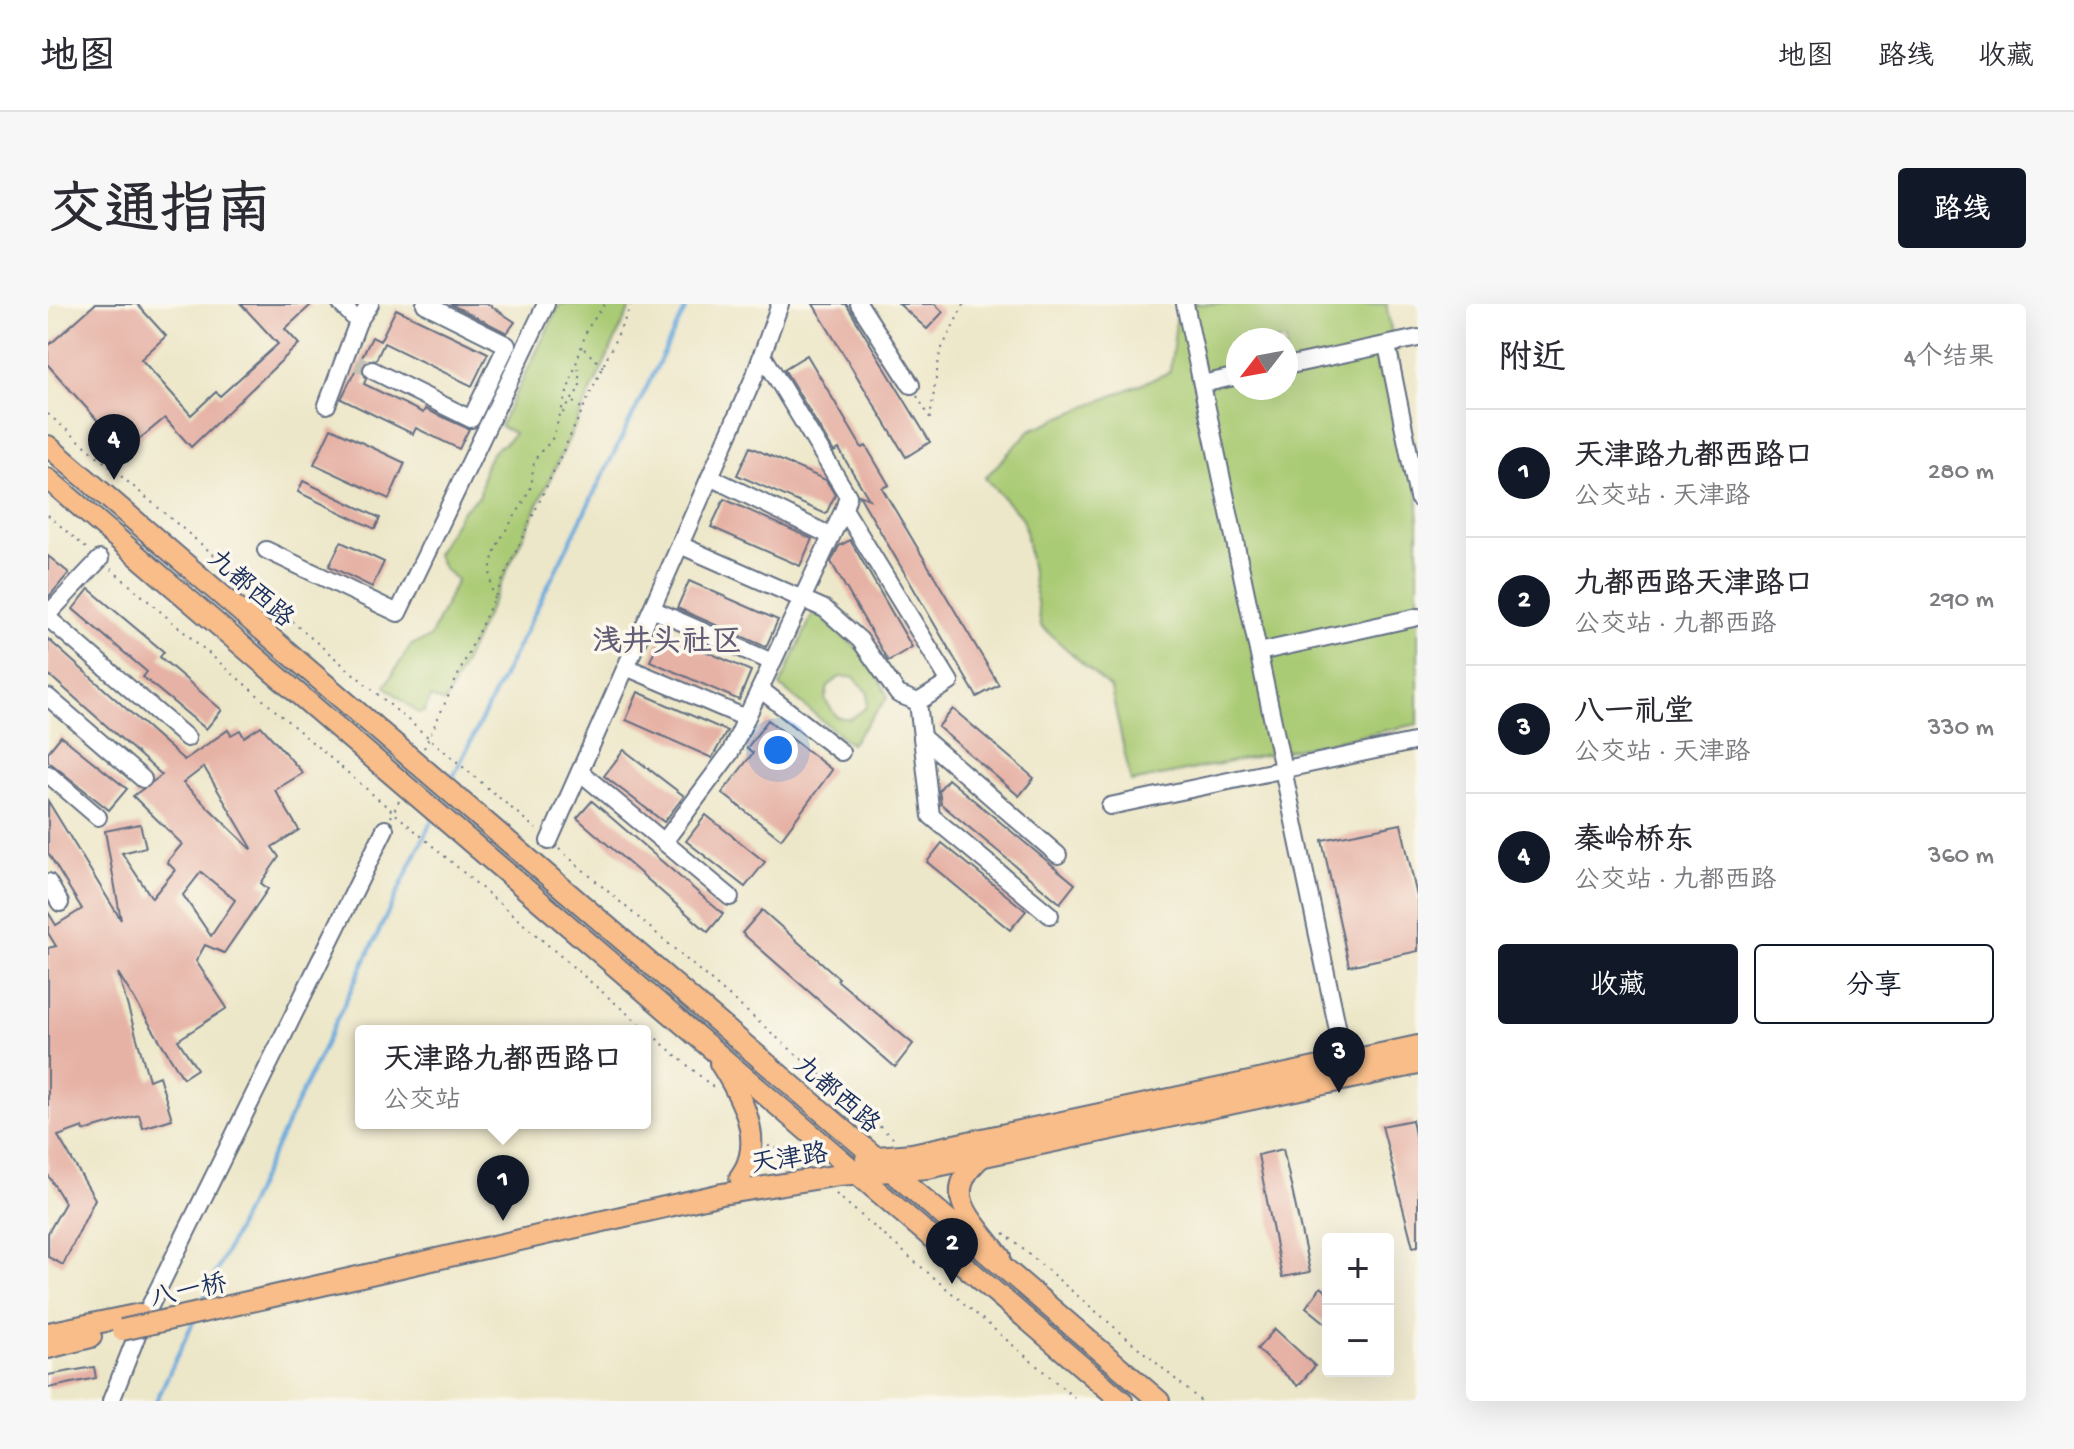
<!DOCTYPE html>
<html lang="zh">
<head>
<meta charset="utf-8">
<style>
  body { margin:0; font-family:"Gochi Hand","LXGW WenKai TC",sans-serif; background:#f7f7f7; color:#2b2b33 }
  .controls { position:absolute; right:24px; bottom:24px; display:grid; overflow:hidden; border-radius:8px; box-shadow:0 8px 32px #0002 }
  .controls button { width:72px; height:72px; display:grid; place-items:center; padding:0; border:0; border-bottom:2px solid #e1e1e2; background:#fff; color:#2b2b33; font:40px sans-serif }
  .compass { position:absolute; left:1178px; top:24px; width:72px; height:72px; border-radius:50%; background:#fff; box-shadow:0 8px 32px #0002; rotate:239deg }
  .you { position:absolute; left:730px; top:446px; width:28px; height:28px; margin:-20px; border:6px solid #fff; border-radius:50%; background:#1a73e8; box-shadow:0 0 0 12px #1a73e833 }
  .badge { display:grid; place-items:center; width:52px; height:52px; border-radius:50%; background:#111827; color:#fff; font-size:26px; font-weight:700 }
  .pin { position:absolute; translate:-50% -66px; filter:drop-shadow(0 2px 4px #0008) }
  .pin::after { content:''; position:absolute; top:42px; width:28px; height:24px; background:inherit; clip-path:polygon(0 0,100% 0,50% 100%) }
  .popup { position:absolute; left:307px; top:721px; width:296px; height:104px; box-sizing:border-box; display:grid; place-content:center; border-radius:8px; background:#fff; filter:drop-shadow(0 2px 6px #0005); font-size:26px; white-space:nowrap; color:#7c7c81 }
  .popup b { font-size:30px; color:#2b2b33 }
  .popup::after { content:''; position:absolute; left:50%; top:100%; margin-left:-16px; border:16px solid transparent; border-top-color:#fff }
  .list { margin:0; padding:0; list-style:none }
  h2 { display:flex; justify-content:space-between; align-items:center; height:104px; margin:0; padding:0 32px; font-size:34px }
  h2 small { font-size:26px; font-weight:400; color:#7c7c81 }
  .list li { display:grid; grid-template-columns:52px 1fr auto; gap:24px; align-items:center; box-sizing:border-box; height:128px; padding:0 32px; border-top:2px solid #e1e1e2 }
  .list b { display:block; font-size:30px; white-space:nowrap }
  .list p { margin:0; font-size:26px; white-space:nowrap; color:#7c7c81 }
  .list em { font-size:26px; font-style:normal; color:#7c7c81 }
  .actions { display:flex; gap:16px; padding:24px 32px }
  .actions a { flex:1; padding:18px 0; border:2px solid #111827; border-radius:8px; text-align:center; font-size:28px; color:#111827 }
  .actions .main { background:#111827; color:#fff }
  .map { position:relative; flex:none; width:1370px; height:1097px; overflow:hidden; border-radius:8px }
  header { display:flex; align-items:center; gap:48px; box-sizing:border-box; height:112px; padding:0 40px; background:#fff; border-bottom:2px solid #e1e1e2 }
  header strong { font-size:38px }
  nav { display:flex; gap:44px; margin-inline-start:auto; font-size:28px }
  .intro { display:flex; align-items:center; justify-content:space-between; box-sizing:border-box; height:192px; padding:0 48px }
  h1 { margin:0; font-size:56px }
  .button { padding:20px 36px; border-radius:8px; background:#111827; color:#fff; font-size:28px; font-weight:700 }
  main { display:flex; gap:48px; padding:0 48px }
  aside { flex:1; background:#fff; border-radius:8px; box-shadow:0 8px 32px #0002 }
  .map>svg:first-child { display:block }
  .green { fill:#aacb74; stroke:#627d69; stroke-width:2; fill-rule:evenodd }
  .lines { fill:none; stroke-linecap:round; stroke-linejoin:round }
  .stream { stroke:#6aaadd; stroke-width:4 }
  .building { fill:#e6b2a6; fill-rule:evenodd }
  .minor-tunnel { stroke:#c3c2b4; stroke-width:16; stroke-dasharray:16 8; stroke-linecap:butt }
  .minor-casing { stroke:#646f83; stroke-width:20 }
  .major-casing { stroke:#646f83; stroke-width:24 }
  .path { stroke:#646f83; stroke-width:2; stroke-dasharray:2 6; stroke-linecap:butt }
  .minor { stroke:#fff; stroke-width:16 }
  .major { stroke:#f8bd89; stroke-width:20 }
  .major-bridge-casing { stroke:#646f83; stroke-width:24; stroke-linecap:butt }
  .major-bridge { stroke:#f8bd89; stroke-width:20 }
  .labels { text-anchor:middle; stroke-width:7; stroke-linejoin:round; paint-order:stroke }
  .street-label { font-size:26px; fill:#1b2f5e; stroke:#fbf7ec }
  .quarter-label { font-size:30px; font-weight:bold; fill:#625d77; stroke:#fbf7ec }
</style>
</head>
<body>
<header>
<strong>地图</strong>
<nav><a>地图</a><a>路线</a><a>收藏</a></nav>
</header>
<div class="intro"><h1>交通指南</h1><a class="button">路线</a></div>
<main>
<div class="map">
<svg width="1370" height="1097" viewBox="0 0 1370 1097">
  <rect width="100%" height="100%" fill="#fbf7ec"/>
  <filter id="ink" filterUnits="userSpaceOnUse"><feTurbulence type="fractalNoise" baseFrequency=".0125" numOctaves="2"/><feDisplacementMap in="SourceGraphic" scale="16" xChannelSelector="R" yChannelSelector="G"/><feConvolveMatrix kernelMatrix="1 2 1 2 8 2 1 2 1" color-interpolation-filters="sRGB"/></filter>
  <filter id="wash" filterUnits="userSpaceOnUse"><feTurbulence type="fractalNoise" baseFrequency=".006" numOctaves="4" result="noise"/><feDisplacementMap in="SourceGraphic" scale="32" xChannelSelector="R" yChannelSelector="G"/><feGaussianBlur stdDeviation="1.8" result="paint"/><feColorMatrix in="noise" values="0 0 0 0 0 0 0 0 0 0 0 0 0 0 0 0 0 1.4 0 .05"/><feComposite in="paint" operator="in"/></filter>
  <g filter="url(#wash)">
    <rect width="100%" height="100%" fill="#ede7c9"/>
    <!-- green -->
    <g class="green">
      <path d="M512,0H584L397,399L383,393L376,408L370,409L337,382L363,341L382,334L409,276L396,265L388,250L413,208L432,191C434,176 435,159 446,147C453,139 461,139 466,129L452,122Z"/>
      <path d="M1130,0H1338L1370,164V420L1083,478L1063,385L993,322L975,215L937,174L982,126L1122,68ZM1190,36H1238V84H1190Z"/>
      <path d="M766,307L822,356L840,393L803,440L732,382ZM792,373H806L820,389L819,403L802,415L789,413L777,396L780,382Z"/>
    </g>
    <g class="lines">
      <!-- stream -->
      <g class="stream">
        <polyline points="401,481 640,0"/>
        <polyline points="153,1000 385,514"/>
        <polyline points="108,1097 146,1016"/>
      </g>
    </g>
    <g id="blocks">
      <!-- building -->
      <g class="building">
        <polygon points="47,0 89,0 118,32 93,55 143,111 168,88 172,92 230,40 193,0 264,0 237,25 251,40 143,143 117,114 77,147 0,61 0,42"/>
        <polygon points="402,0 440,0 467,18 459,29"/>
        <polygon points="765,0 798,0 882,138 858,153"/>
        <polygon points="851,0 887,0 895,8 879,25"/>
        <polygon points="348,5 440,49 424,82 336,39 328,56 319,56 314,62 318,75 316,80 375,109 377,105 421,125 411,145 368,124 365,130 293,95 324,33 332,37"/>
        <polygon points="759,51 814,144 818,142 841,181 834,184 951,381 929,393 811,191 821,195 799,159 791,145 786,148 736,65"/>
        <polygon points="283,124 357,159 341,195 266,160"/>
        <polygon points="702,143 778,176 787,191 778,210 689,171"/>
        <polygon points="255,177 332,214 327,225 250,188"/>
        <polygon points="676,195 764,235 752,262 663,223"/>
        <polygon points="802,236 864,343 840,357 783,258 791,242"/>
        <polygon points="293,238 336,258 324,283 281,262"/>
        <polygon points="0,252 21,269 0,294"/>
        <polygon points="641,277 730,316 718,343 629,304"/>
        <polygon points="41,285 116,348 112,353 174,406 158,425 95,373 99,368 25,305"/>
        <polygon points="614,328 703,367 691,396 602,357"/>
        <path d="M0,335L136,456L180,426L183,431L192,426L196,433L213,422L255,469L227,486L251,526L224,543L231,553L213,579L220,585L176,649L157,641L148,657L179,704L130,736L149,765L135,774L70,669L101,776L111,772L124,815L95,824L91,811L36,827L35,823L10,832L47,895L15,961L0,953V929L17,899L0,871V644L8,642L0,629V608L8,621L34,605L0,549V497L73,616L57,527L92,520L98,543L74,549L104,594L127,566L119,558L134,540L85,492L114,471L0,370ZM156,463L204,544L203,545L135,479ZM153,568L187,596L163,632L135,591Z"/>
        <polygon points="590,388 679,427 664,454 578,416"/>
        <polygon points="905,405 986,474 971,492 890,423"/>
        <polygon points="720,416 784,466 733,535 674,489 705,449 699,444"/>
        <polygon points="13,432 79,485 61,506 0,457 0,448"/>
        <polygon points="576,446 636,492 616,518 556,472"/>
        <polygon points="900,475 1027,580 1012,599 893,500 891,486"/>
        <polygon points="544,497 675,610 660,628 529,514"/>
        <polygon points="658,511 717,558 697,583 638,537"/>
        <polygon points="1353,520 1370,597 1370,647 1301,662 1274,536"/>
        <polygon points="894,539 978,607 962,626 879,558"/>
        <polygon points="714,606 791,674 789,676 865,740 847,763 694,629"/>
        <polygon points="1364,816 1370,846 1370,942 1365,943 1334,822"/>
        <polygon points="1235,845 1262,968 1234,973 1210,851"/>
        <polygon points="1273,983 1280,989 1280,1021 1258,1003"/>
        <polygon points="1227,1025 1267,1062 1250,1082 1209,1045"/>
        <polygon points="46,1063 48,1074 0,1084 0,1071"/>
      </g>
    </g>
  </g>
  <g filter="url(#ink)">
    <use href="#blocks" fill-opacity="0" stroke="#646f83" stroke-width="2"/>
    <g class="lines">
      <!-- minor-tunnel -->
      <polyline class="minor-tunnel" points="309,59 324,66"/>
      <defs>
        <g id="minor">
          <polyline points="293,0 310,18"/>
          <polyline points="811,0 863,81"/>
          <polyline points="1137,0 1299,769"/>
          <polyline points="1339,41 1370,194"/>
          <polyline points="714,50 800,192 796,205"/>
          <polyline points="1238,62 1370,34"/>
          <polyline points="324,66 423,115 459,41 377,0"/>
          <polyline points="1154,80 1190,72"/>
          <polyline points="279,101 310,18 322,0"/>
          <polyline points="662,173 783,232"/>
          <polyline points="632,241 777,305 812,336 850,390 870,398"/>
          <polyline points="218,246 350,309 498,0"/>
          <polyline points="604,305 724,358"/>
          <polyline points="0,310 52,255"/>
          <polyline points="0,314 139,434"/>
          <polyline points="1211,348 1370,313"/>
          <polyline points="578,363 698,414"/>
          <polyline points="712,385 793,448"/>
          <polyline points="0,393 95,475"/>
          <polyline points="874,433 1010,551"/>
          <polyline points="532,468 682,593"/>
          <polyline points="0,470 50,513"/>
          <polyline points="1062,502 1370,437"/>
          <polyline points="501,537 707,71 732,0"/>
          <polyline points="616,538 682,449 796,205 902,378 870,398 883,512 1002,611"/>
          <polyline points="0,578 12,599"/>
          <polyline points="63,1097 94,1018 337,525"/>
        </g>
        <g id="major">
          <polyline points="0,142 1111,1097"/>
          <polyline points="0,175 1074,1097"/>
          <path d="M672,759C692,790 719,838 692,873"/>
          <polyline points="818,854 864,850 1370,742"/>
          <path d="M932,854C890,892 926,916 952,953"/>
          <polyline points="217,994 674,890 791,871 880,864 1370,760"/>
          <polyline points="0,1029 92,1010"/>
          <polyline points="0,1044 43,1033"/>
        </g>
      </defs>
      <!-- minor casing -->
      <use href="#minor" class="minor-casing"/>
      <!-- major casing -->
      <use href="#major" class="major-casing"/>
      <!-- path -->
      <g class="path">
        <polyline points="536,45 555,63"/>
        <polyline points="869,92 882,114 892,48 916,0"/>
        <polyline points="525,98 535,105"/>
        <polyline points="515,109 532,83 530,61"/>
        <polyline points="0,110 488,525"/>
        <polyline points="0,211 39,245"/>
        <polyline points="63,265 667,785"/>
        <path d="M446,295C432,246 462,228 481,187C486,177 483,166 487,157C490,147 500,143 505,133L539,25L557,0"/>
        <polyline points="376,444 584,0"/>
        <polyline points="343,513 351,497"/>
        <polyline points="511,545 845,834"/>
        <polyline points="720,842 756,852 760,859"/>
        <polyline points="788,890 1030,1097"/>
        <polyline points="956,929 1153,1097"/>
      </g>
      <!-- minor -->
      <use href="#minor" class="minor"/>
      <!-- major -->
      <use href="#major" class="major"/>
      <defs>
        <polyline id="major-bridge" points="74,1026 217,994"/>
      </defs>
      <!-- major-bridge casing -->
      <use href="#major-bridge" class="major-bridge-casing"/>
      <!-- major-bridge -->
      <use href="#major-bridge" class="major-bridge"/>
    </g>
  </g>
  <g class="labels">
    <!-- street labels -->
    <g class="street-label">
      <text transform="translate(204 283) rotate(41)" y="9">九都西路</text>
      <text transform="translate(790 789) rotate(41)" y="9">九都西路</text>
      <text transform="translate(741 853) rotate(-9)" y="9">天津路</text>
      <text transform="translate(140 985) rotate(-12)" y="9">八一桥</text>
    </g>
    <!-- quarter labels -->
    <g class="quarter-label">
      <text x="619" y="346">浅井头社区</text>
    </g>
  </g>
</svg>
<div class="controls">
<button>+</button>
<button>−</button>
</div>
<svg class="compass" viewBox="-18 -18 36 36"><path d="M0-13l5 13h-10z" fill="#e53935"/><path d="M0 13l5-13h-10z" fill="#7c7c81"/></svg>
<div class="you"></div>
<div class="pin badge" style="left:455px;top:917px">1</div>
<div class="popup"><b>天津路九都西路口</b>公交站</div>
<div class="pin badge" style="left:904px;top:980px">2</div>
<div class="pin badge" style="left:1291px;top:789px">3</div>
<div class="pin badge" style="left:66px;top:176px">4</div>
</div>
<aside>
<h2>附近<small>4个结果</small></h2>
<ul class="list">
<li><span class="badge">1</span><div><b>天津路九都西路口</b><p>公交站 · 天津路</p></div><em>280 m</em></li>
<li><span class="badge">2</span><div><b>九都西路天津路口</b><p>公交站 · 九都西路</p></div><em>290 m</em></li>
<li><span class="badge">3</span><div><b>八一礼堂</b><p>公交站 · 天津路</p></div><em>330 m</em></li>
<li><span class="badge">4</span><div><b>秦岭桥东</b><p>公交站 · 九都西路</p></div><em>360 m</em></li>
</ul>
<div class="actions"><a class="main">收藏</a><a>分享</a></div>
</aside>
</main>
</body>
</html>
